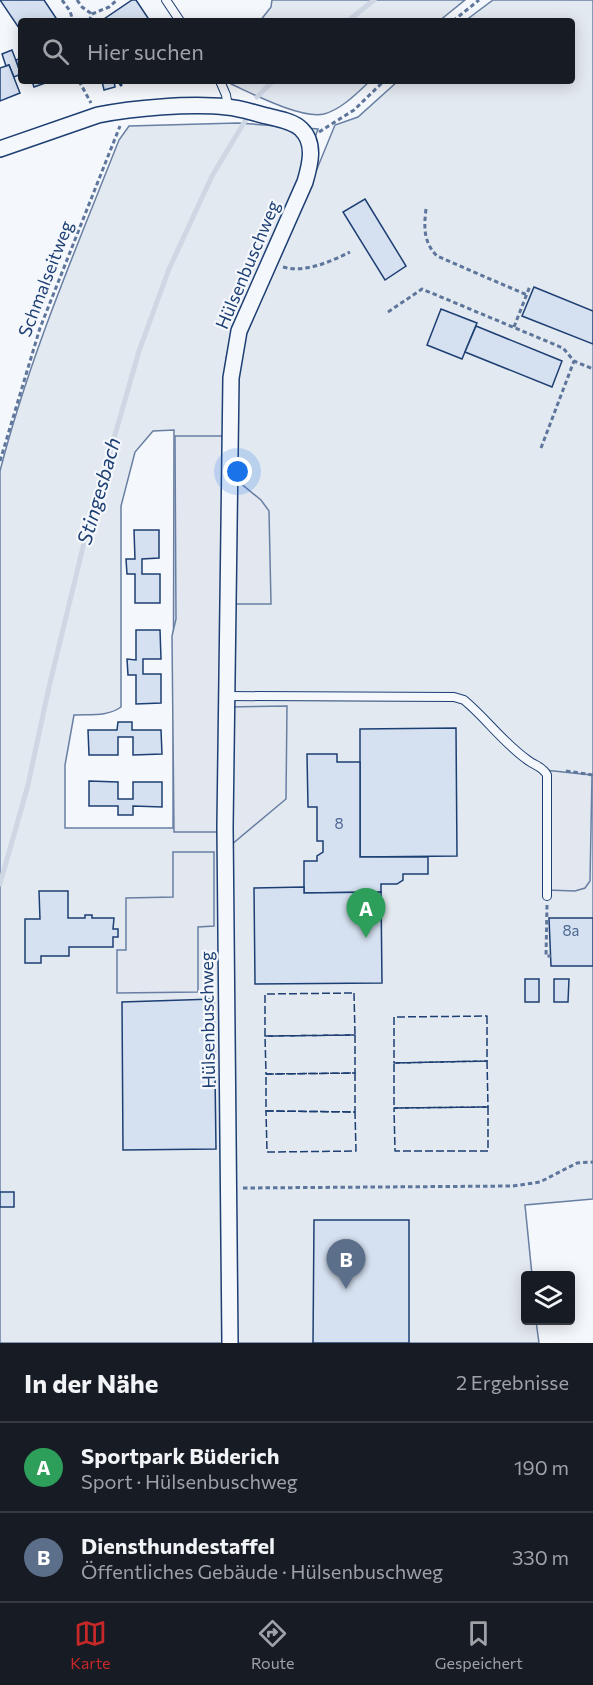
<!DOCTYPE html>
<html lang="de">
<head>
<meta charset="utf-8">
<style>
  body { margin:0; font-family:Commissioner,sans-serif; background:#20242c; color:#f1f3f6 }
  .controls { position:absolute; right:18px; bottom:18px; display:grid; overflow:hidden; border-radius:6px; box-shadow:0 3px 15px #0003 }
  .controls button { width:54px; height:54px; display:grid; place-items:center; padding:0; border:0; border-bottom:2px solid #363941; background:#171b24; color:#f1f3f6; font:30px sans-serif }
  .you { position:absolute; left:238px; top:472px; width:21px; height:21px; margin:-15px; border:4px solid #fff; border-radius:50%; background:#1a73e8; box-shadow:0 0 0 9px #1a73e833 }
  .badge { display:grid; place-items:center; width:39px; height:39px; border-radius:50%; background:#c62828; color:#fff; font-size:20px; font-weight:700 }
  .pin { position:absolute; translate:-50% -50px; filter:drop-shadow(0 2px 3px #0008) }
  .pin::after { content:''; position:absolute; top:32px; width:21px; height:18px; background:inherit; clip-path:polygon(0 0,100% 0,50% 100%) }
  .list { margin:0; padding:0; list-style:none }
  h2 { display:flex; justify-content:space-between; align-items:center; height:78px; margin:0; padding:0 24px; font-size:26px }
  h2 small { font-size:20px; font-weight:400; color:#9ea1a6 }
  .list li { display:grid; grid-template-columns:39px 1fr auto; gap:18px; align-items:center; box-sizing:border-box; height:90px; padding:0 24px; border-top:2px solid #363941 }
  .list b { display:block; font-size:22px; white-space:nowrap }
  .list p { margin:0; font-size:20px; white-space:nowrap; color:#9ea1a6 }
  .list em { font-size:20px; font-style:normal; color:#9ea1a6 }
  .icon { flex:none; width:33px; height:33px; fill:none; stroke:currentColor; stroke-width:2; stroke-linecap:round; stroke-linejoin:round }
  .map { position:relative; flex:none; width:593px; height:1343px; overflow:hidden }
  .search { position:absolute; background:#171b24; box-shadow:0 3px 15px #0003; left:18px; right:18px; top:18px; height:66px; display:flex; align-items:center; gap:15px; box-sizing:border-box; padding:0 21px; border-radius:6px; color:#9ea1a6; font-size:22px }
  .sheet { height:258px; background:#171b24 }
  nav { display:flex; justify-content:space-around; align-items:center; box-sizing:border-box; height:84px; border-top:2px solid #363941; background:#171b24; font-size:16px; color:#9ea1a6 }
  nav a { display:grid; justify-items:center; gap:3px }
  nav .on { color:#c62828 }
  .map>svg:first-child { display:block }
  .green { fill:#e3e9f0; stroke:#687fa3; stroke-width:1.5; fill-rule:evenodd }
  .parking { fill:#e3e8f0; stroke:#687fa3; stroke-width:1.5 }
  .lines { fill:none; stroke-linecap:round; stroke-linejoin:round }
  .stream { stroke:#cfd7e4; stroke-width:5 }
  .building { fill:#d5e0f0; stroke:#1d3f73; stroke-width:1.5 }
  .service-casing { stroke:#1d3f73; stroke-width:10 }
  .minor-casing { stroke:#1d3f73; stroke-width:18 }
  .path { stroke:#5e769c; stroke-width:3; stroke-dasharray:4.5 3; stroke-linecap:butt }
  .service { stroke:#f4f7fb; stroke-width:8 }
  .minor { stroke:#f4f7fb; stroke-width:15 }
  .fence { stroke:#1d3f73; stroke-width:1.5; stroke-dasharray:8 3; stroke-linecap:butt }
  .wall { stroke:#1d3f73; stroke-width:3 }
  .labels { text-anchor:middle; stroke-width:4.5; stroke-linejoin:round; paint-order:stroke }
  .number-label { font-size:15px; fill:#4b6792 }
  .street-label { font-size:18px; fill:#1d3f73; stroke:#f4f7fb }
  .water-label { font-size:20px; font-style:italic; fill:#1d3f73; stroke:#f4f7fb }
</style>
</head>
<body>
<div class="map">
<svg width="593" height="1343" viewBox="0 0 593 1343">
  <rect width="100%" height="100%" fill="#f4f7fb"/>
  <!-- green -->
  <g class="green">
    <polygon points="272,0 465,0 439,21 260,21 271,7"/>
    <path d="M493,0H593V1199L525,1205L532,1275L526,1276V1320L536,1321L539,1343H0V471C29,358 76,249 119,140L129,126L238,123L318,129L301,178L233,328L226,359L223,397V436L238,362L246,335L289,237L335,125L358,117L398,81H572V21H465ZM174,430L173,828H65V765L74,715C90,714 107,717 121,707V506L135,452L153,431Z"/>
    <path d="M229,81H370C357,93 342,109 324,114C301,119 253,94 231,84Z"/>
  </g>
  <!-- parking -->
  <g class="parking">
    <polygon points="175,436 222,436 228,473 261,500 269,511 271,604 229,604 228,707 287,706 286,799 231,845 230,832 174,832 172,636 176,619"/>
    <polygon points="544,770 592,775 590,881 585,888 575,891 547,890"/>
    <polygon points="173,852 214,852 214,926 198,927 198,992 117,993 117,950 126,950 126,898 173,897"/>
  </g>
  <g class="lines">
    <!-- stream -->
    <g class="stream">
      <polyline points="348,21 374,0"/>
      <polyline points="257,97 273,81"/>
      <polyline points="0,884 28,785 49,687 84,543 139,351 169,269 212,176 248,116"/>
    </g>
  </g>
  <!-- building -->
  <g class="building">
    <polygon points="0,0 44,0 56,18 51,21 21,21 21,31"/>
    <polygon points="132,0 136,0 150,21 101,21"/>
    <polygon points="12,50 21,74 14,77 9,65 6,66 2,54"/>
    <polygon points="21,58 21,68 19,69 16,60"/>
    <polygon points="9,65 20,93 0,101 0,68"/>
    <polygon points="32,81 51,81 34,87"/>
    <polygon points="102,81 114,81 115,87 104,90"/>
    <polygon points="365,199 406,266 385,280 343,212"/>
    <polygon points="534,287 593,311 593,344 522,316"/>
    <polygon points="441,309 477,323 462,359 427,345"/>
    <polygon points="476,326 562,361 552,387 465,352"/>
    <polygon points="134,530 159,530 159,558 142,559 142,574 160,574 160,603 135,603 135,574 127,574 126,559 135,559"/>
    <polygon points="136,630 160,630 161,659 143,659 143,674 161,674 161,703 136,704 136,675 128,675 127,659 136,660"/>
    <polygon points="118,722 132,722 132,730 161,730 162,754 133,755 133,737 118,737 118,755 89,755 88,730 117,730"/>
    <polygon points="456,728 457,856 360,857 360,729"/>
    <polygon points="307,754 337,754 337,762 360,762 360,857 428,857 428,874 403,874 403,880 397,884 381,884 381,892 304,893 304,861 317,861 317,856 323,852 323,841 317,841 317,807 308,807"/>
    <polygon points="89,781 118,782 118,799 133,799 133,782 162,782 162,807 133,806 133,815 118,815 118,806 89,806"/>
    <polygon points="304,887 304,893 381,892 382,983 255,984 254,888"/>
    <polygon points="39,891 68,891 68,918 85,918 85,915 92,915 92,918 114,918 113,929 118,929 118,937 113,937 113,947 69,947 69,956 41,956 41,963 25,963 25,919 40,919"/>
    <polygon points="549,918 593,918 593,966 551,966"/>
    <rect x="525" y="979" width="14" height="23"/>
    <polygon points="554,979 569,979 568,1002 554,1002"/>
    <polygon points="214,999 216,1149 123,1150 122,1002"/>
    <rect x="0" y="1192" width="14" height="15"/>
    <polygon points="314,1220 409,1220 409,1343 313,1343"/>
  </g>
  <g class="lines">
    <defs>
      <g id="service">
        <polyline points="166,0 180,21"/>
        <polyline points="220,81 226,95 228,107"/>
        <path d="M227,696L454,697L464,700C487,719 504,744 529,761C536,766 543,767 547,775V896"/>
      </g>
      <path id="minor" d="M0,149L98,115C133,108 191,103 227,107C240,108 254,113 267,116C278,119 293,121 301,129C316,143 310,165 305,182L239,331L231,378L225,827L230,1343"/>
    </defs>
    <!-- service casing -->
    <use href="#service" class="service-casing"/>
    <!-- minor casing -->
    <use href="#minor" class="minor-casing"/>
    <!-- path -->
    <g class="path">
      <polyline points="62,0 70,11 73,21"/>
      <polyline points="77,0 82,7 92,14"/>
      <polyline points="89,21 92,14 109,7 117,0"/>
      <polyline points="453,21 479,0"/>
      <polyline points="79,81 91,103"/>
      <polyline points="319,132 354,110 384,81"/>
      <path d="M426,209C424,226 423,242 437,256L527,295"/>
      <path d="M283,267C305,273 330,262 350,252"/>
      <polyline points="388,312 422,289 563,348 574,361 593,369"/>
      <polyline points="514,327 530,286"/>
      <polyline points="541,448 574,361"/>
      <polyline points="0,461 40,328 120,126"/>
      <polyline points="566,771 593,775"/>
      <polyline points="547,905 546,956 551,956"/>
      <polyline points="243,1188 513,1186 540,1182 577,1163 593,1162"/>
    </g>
    <!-- service -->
    <use href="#service" class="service"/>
    <!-- minor -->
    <use href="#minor" class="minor"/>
    <!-- fence -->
    <g class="fence">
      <polygon points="354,993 355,1035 265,1036 265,994"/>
      <polygon points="487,1016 487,1061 394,1063 394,1017"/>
      <polygon points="355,1035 355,1073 266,1074 265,1036"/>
      <polygon points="487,1061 488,1107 394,1108 394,1063"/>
      <polygon points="355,1073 355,1112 266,1111 266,1074"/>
      <polygon points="488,1107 488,1151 395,1151 394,1108"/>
      <polygon points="266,1111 355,1112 356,1151 267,1152"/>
    </g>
    <!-- wall -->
    <polyline class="wall" points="119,81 121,85"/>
  </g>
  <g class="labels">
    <!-- number labels -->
    <g class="number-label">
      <text x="339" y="829">8</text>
      <text x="571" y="936">8a</text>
    </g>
    <!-- street labels -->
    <g class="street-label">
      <text transform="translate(248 265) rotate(-67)" y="6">Hülsenbuschweg</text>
      <text transform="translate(46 279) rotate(-69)" y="6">Schmalseitweg</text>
      <text transform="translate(208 1020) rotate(-91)" y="6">Hülsenbuschweg</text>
    </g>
    <!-- water labels -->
    <g class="water-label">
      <text transform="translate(99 491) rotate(-74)" y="7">Stingesbach</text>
    </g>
  </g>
</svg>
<div class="controls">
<button><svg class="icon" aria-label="layers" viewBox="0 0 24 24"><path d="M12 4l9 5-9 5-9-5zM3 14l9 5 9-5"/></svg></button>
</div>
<div class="you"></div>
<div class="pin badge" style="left:366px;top:938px;background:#2e9e5b">A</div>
<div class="pin badge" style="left:346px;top:1289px;background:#5c6f8a">B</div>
<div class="search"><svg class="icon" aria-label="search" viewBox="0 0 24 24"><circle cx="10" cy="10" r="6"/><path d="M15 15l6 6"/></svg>Hier suchen</div>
</div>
<section class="sheet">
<h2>In der Nähe<small>2 Ergebnisse</small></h2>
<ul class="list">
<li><span class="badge" style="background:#2e9e5b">A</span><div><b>Sportpark Büderich</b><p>Sport · Hülsenbuschweg</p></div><em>190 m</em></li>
<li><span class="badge" style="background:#5c6f8a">B</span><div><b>Diensthundestaffel</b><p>Öffentliches Gebäude · Hülsenbuschweg</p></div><em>330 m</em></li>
</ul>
</section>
<nav>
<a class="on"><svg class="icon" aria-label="map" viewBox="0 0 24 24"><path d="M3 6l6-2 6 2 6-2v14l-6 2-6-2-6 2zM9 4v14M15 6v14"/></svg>Karte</a>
<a><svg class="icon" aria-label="directions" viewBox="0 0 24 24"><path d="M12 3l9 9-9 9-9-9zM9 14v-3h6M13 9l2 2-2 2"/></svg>Route</a>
<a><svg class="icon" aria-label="saved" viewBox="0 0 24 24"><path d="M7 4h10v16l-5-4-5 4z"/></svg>Gespeichert</a>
</nav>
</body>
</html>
